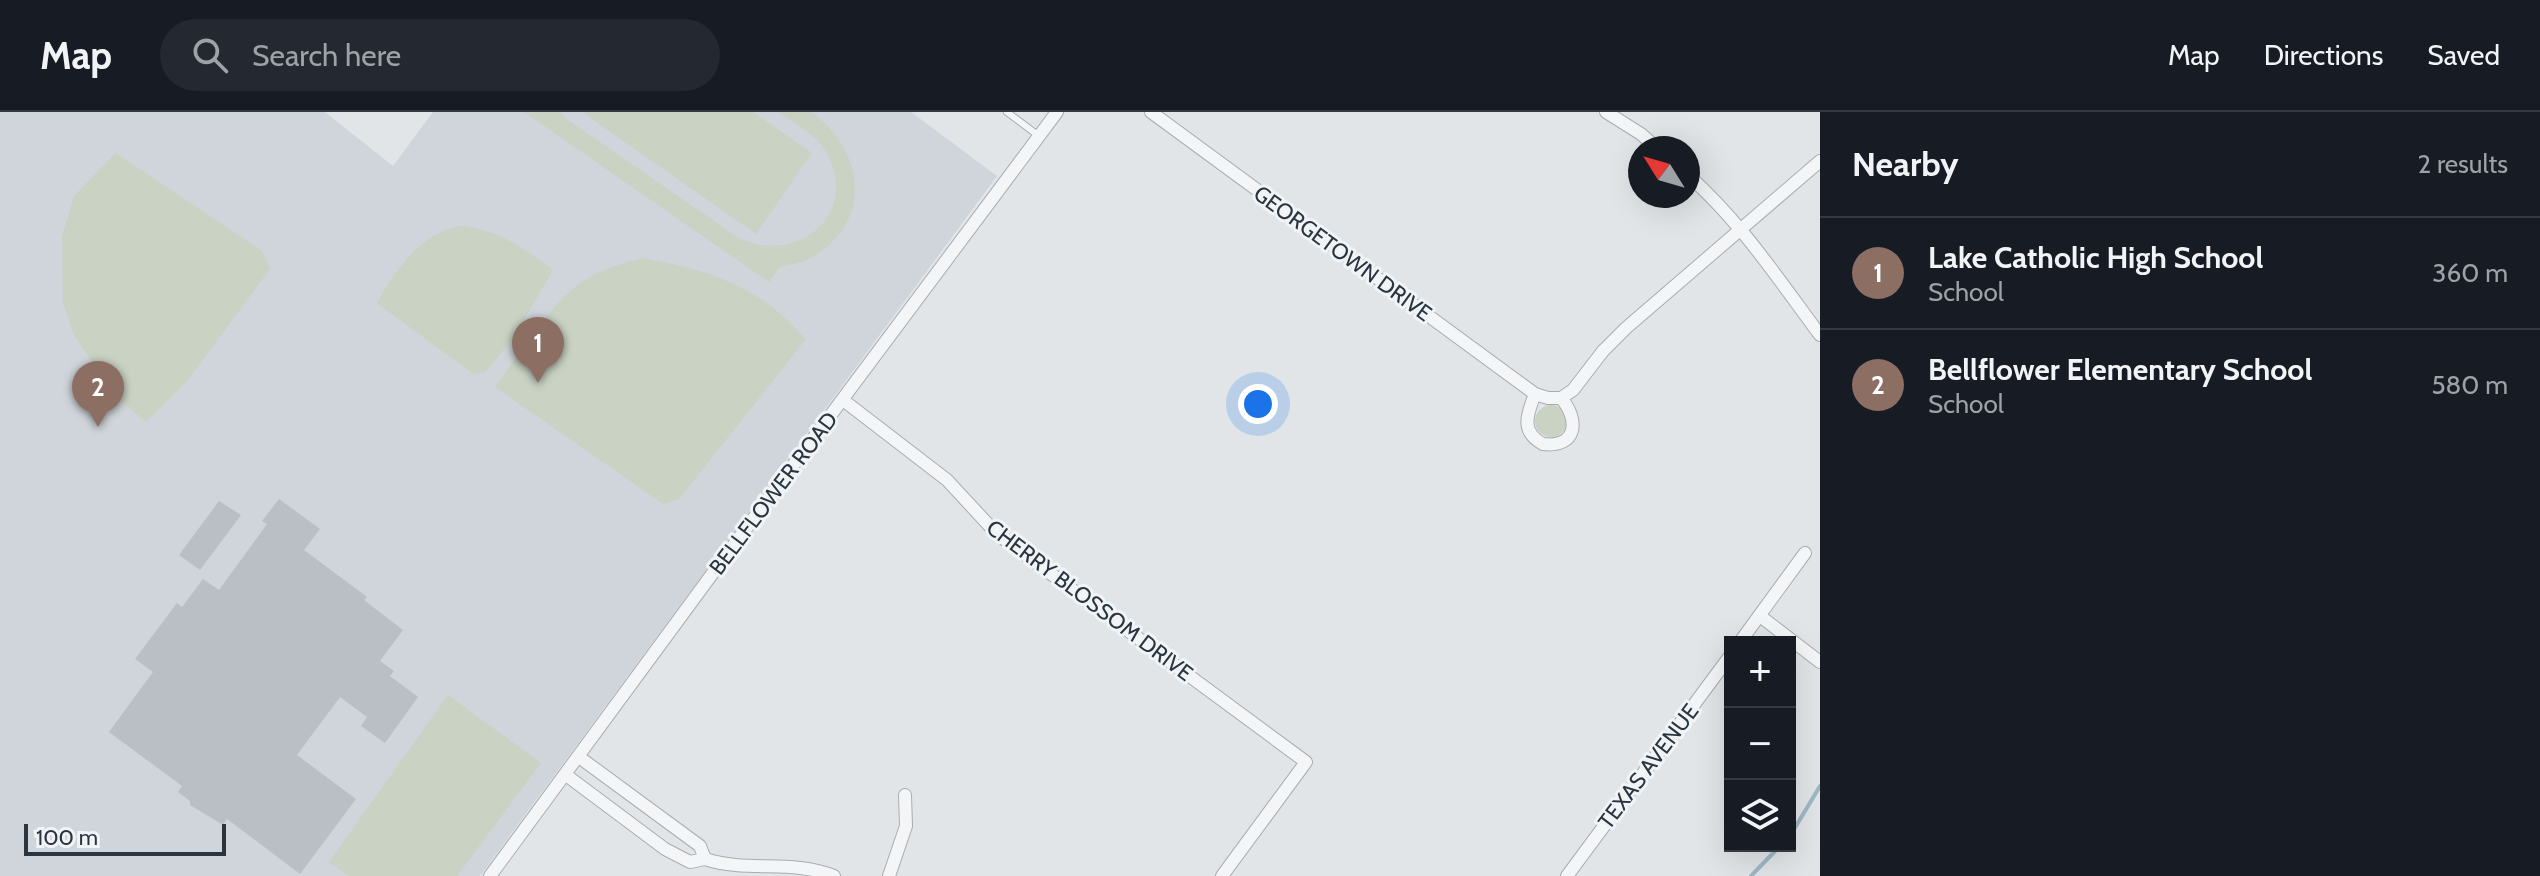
<!DOCTYPE html>
<html lang="en">
<head>
<meta charset="utf-8">
<style>
  body { margin:0; font-family:Cabin,sans-serif; background:#242831; color:#f1f3f6 }
  .controls { position:absolute; right:24px; bottom:24px; display:grid; overflow:hidden; border-radius:0px; box-shadow:0 8px 32px #0002 }
  .controls button { width:72px; height:72px; display:grid; place-items:center; padding:0; border:0; border-bottom:2px solid #363941; background:#171b24; color:#f1f3f6; font:40px sans-serif }
  .compass { position:absolute; left:1628px; top:24px; width:72px; height:72px; border-radius:50%; background:#171b24; box-shadow:0 8px 32px #0002; rotate:307deg }
  .scale { position:absolute; left:24px; bottom:20px; width:202px; box-sizing:border-box; padding-left:8px; border:4px solid #2b353f; border-top:0; font-size:22px; line-height:28px; white-space:nowrap; color:#2b353f; -webkit-text-stroke:6px #f0f4f6; paint-order:stroke }
  .you { position:absolute; left:1258px; top:292px; width:28px; height:28px; margin:-20px; border:6px solid #fff; border-radius:50%; background:#1a73e8; box-shadow:0 0 0 12px #1a73e833 }
  .badge { display:grid; place-items:center; width:52px; height:52px; border-radius:50%; background:#c35173; color:#fff; font-size:26px; font-weight:700 }
  .pin { position:absolute; translate:-50% -66px; filter:drop-shadow(0 2px 4px #0008) }
  .pin::after { content:''; position:absolute; top:42px; width:28px; height:24px; background:inherit; clip-path:polygon(0 0,100% 0,50% 100%) }
  .list { margin:0; padding:0; list-style:none }
  h2 { display:flex; justify-content:space-between; align-items:center; height:104px; margin:0; padding:0 32px; font-size:34px }
  h2 small { font-size:26px; font-weight:400; color:#9ea1a6 }
  .list li { display:grid; grid-template-columns:52px 1fr auto; gap:24px; align-items:center; box-sizing:border-box; height:112px; padding:0 32px; border-top:2px solid #363941 }
  .list b { display:block; font-size:30px; white-space:nowrap }
  .list p { margin:0; font-size:26px; white-space:nowrap; color:#9ea1a6 }
  .list em { font-size:26px; font-style:normal; color:#9ea1a6 }
  .icon { flex:none; width:44px; height:44px; fill:none; stroke:currentColor; stroke-width:2; stroke-linecap:round; stroke-linejoin:round }
  .map { position:relative; flex:none; width:1820px; height:764px; overflow:hidden }
  header { display:flex; align-items:center; gap:48px; box-sizing:border-box; height:112px; padding:0 40px; background:#171b24; border-bottom:2px solid #363941 }
  header strong { font-size:38px }
  nav { display:flex; gap:44px; margin-inline-start:auto; font-size:28px }
  .search { width:560px; height:72px; background:#242831; display:flex; align-items:center; gap:20px; box-sizing:border-box; padding:0 28px; border-radius:44px; color:#9ea1a6; font-size:30px }
  main { display:flex }
  aside { flex:1; background:#171b24 }
  .map>svg:first-child { display:block }
  .built { fill:#cfd5da }
  .green { fill:#c9d2c3 }
  .lines { fill:none; stroke-linecap:round; stroke-linejoin:round }
  .stream { stroke:#9fb8c5; stroke-width:4 }
  .building { fill:#b9bfc5 }
  .service-casing { stroke:#a7adb2; stroke-width:8 }
  .minor-casing { stroke:#a7adb2; stroke-width:14 }
  .service { stroke:#f3f5f7; stroke-width:6 }
  .minor { stroke:#f3f5f7; stroke-width:12 }
  .labels { text-anchor:middle; stroke-width:6; stroke-linejoin:round; paint-order:stroke }
  .street-label { font-size:22px; fill:#2b353f; stroke:#f0f4f6 }
</style>
</head>
<body>
<header>
<strong>Map</strong>
<div class="search"><svg class="icon" aria-label="search" viewBox="0 0 24 24"><circle cx="10" cy="10" r="6"/><path d="M15 15l6 6"/></svg>Search here</div>
<nav><a>Map</a><a>Directions</a><a>Saved</a></nav>
</header>
<main>
<div class="map">
<svg width="1820" height="764" viewBox="0 0 1820 764">
  <rect width="100%" height="100%" fill="#e1e5e8"/>
  <!-- built -->
  <polygon class="built" points="0,0 325,0 393,54 433,0 911,0 997,64 480,764 0,764"/>
  <!-- green -->
  <g class="green">
    <path d="M524,0H560L565,6L740,127C798,152 857,104 829,45C819,24 796,12 778,0H811C861,35 874,102 820,140C813,145 806,149 798,151C792,153 785,152 780,155C776,159 772,166 769,170Z"/>
    <polygon points="582,0 753,0 812,41 756,122"/>
    <polygon points="116,41 262,139 270,157 187,269 146,310 115,284 74,223 63,190 62,125 74,84"/>
    <path d="M458,114C495,116 524,136 553,158L513,227L485,260L473,262L377,191C394,160 420,122 458,114Z"/>
    <path d="M643,146C687,154 731,165 768,192C782,202 794,215 806,227L679,387L663,392L495,275C520,242 542,203 574,176C593,160 619,152 643,146Z"/>
    <circle cx="1551" cy="309" r="16"/>
    <polygon points="448,583 541,651 457,764 349,764 329,750"/>
  </g>
  <g class="lines">
    <!-- stream -->
    <g class="stream">
      <polyline points="1790,724 1820,674"/>
      <polyline points="1751,764 1780,734"/>
    </g>
  </g>
  <!-- building -->
  <g class="building">
    <polygon points="279,387 320,417 304,438 367,485 364,488 403,518 380,549 394,559 390,564 418,585 385,631 361,614 367,605 340,585 297,643 356,687 300,762 227,707 223,713 190,693 190,689 178,680 182,674 109,620 153,560 135,547 177,491 182,495 203,467 219,478 267,412 262,409"/>
    <polygon points="219,389 241,403 200,458 179,443"/>
  </g>
  <g class="lines">
    <defs>
      <polyline id="service" points="1007,0 1039,24"/>
      <g id="minor">
        <polyline points="1151,0 1535,282"/>
        <polyline points="1606,0 1641,22 1657,36"/>
        <path d="M1688,63C1740,109 1779,168 1820,223"/>
        <path d="M1535,282L1548,286H1561C1580,308 1577,336 1543,332C1520,320 1527,302 1535,282Z"/>
        <polyline points="1561,286 1573,278 1603,239 1626,216 1820,49"/>
        <polyline points="843,288 947,368 997,422 1306,650 1222,764"/>
        <polyline points="1760,504 1820,550"/>
        <polyline points="1740,530 1805,441"/>
        <polyline points="566,663 665,737 690,750 705,747 700,734 579,645"/>
        <path d="M705,747C748,761 791,747 834,764"/>
        <polyline points="490,764 718,454 1057,0"/>
        <polyline points="889,764 906,714 905,683"/>
        <polyline points="1567,764 1730,544"/>
      </g>
    </defs>
    <!-- service casing -->
    <use href="#service" class="service-casing"/>
    <!-- minor casing -->
    <use href="#minor" class="minor-casing"/>
    <!-- service -->
    <use href="#service" class="service"/>
    <!-- minor -->
    <use href="#minor" class="minor"/>
  </g>
  <g class="labels">
    <!-- street labels -->
    <g class="street-label">
      <text transform="translate(1343 141) rotate(36)" y="8">GEORGETOWN DRIVE</text>
      <text transform="translate(773 381) rotate(-53)" y="8">BELLFLOWER ROAD</text>
      <text transform="translate(1090 488) rotate(37)" y="8">CHERRY BLOSSOM DRIVE</text>
      <text transform="translate(1648 654) rotate(-53)" y="8">TEXAS AVENUE</text>
    </g>
  </g>
</svg>
<div class="controls">
<button>+</button>
<button>−</button>
<button><svg class="icon" aria-label="layers" viewBox="0 0 24 24"><path d="M12 4l9 5-9 5-9-5zM3 14l9 5 9-5"/></svg></button>
</div>
<svg class="compass" viewBox="-18 -18 36 36"><path d="M0-13l5 13h-10z" fill="#e53935"/><path d="M0 13l5-13h-10z" fill="#9ea1a6"/></svg>
<div class="scale">100 m</div>
<div class="you"></div>
<div class="pin badge" style="left:538px;top:271px;background:#8d6e63">1</div>
<div class="pin badge" style="left:98px;top:315px;background:#8d6e63">2</div>
</div>
<aside>
<h2>Nearby<small>2 results</small></h2>
<ul class="list">
<li><span class="badge" style="background:#8d6e63">1</span><div><b>Lake Catholic High School</b><p>School</p></div><em>360 m</em></li>
<li><span class="badge" style="background:#8d6e63">2</span><div><b>Bellflower Elementary School</b><p>School</p></div><em>580 m</em></li>
</ul>
</aside>
</main>
</body>
</html>
